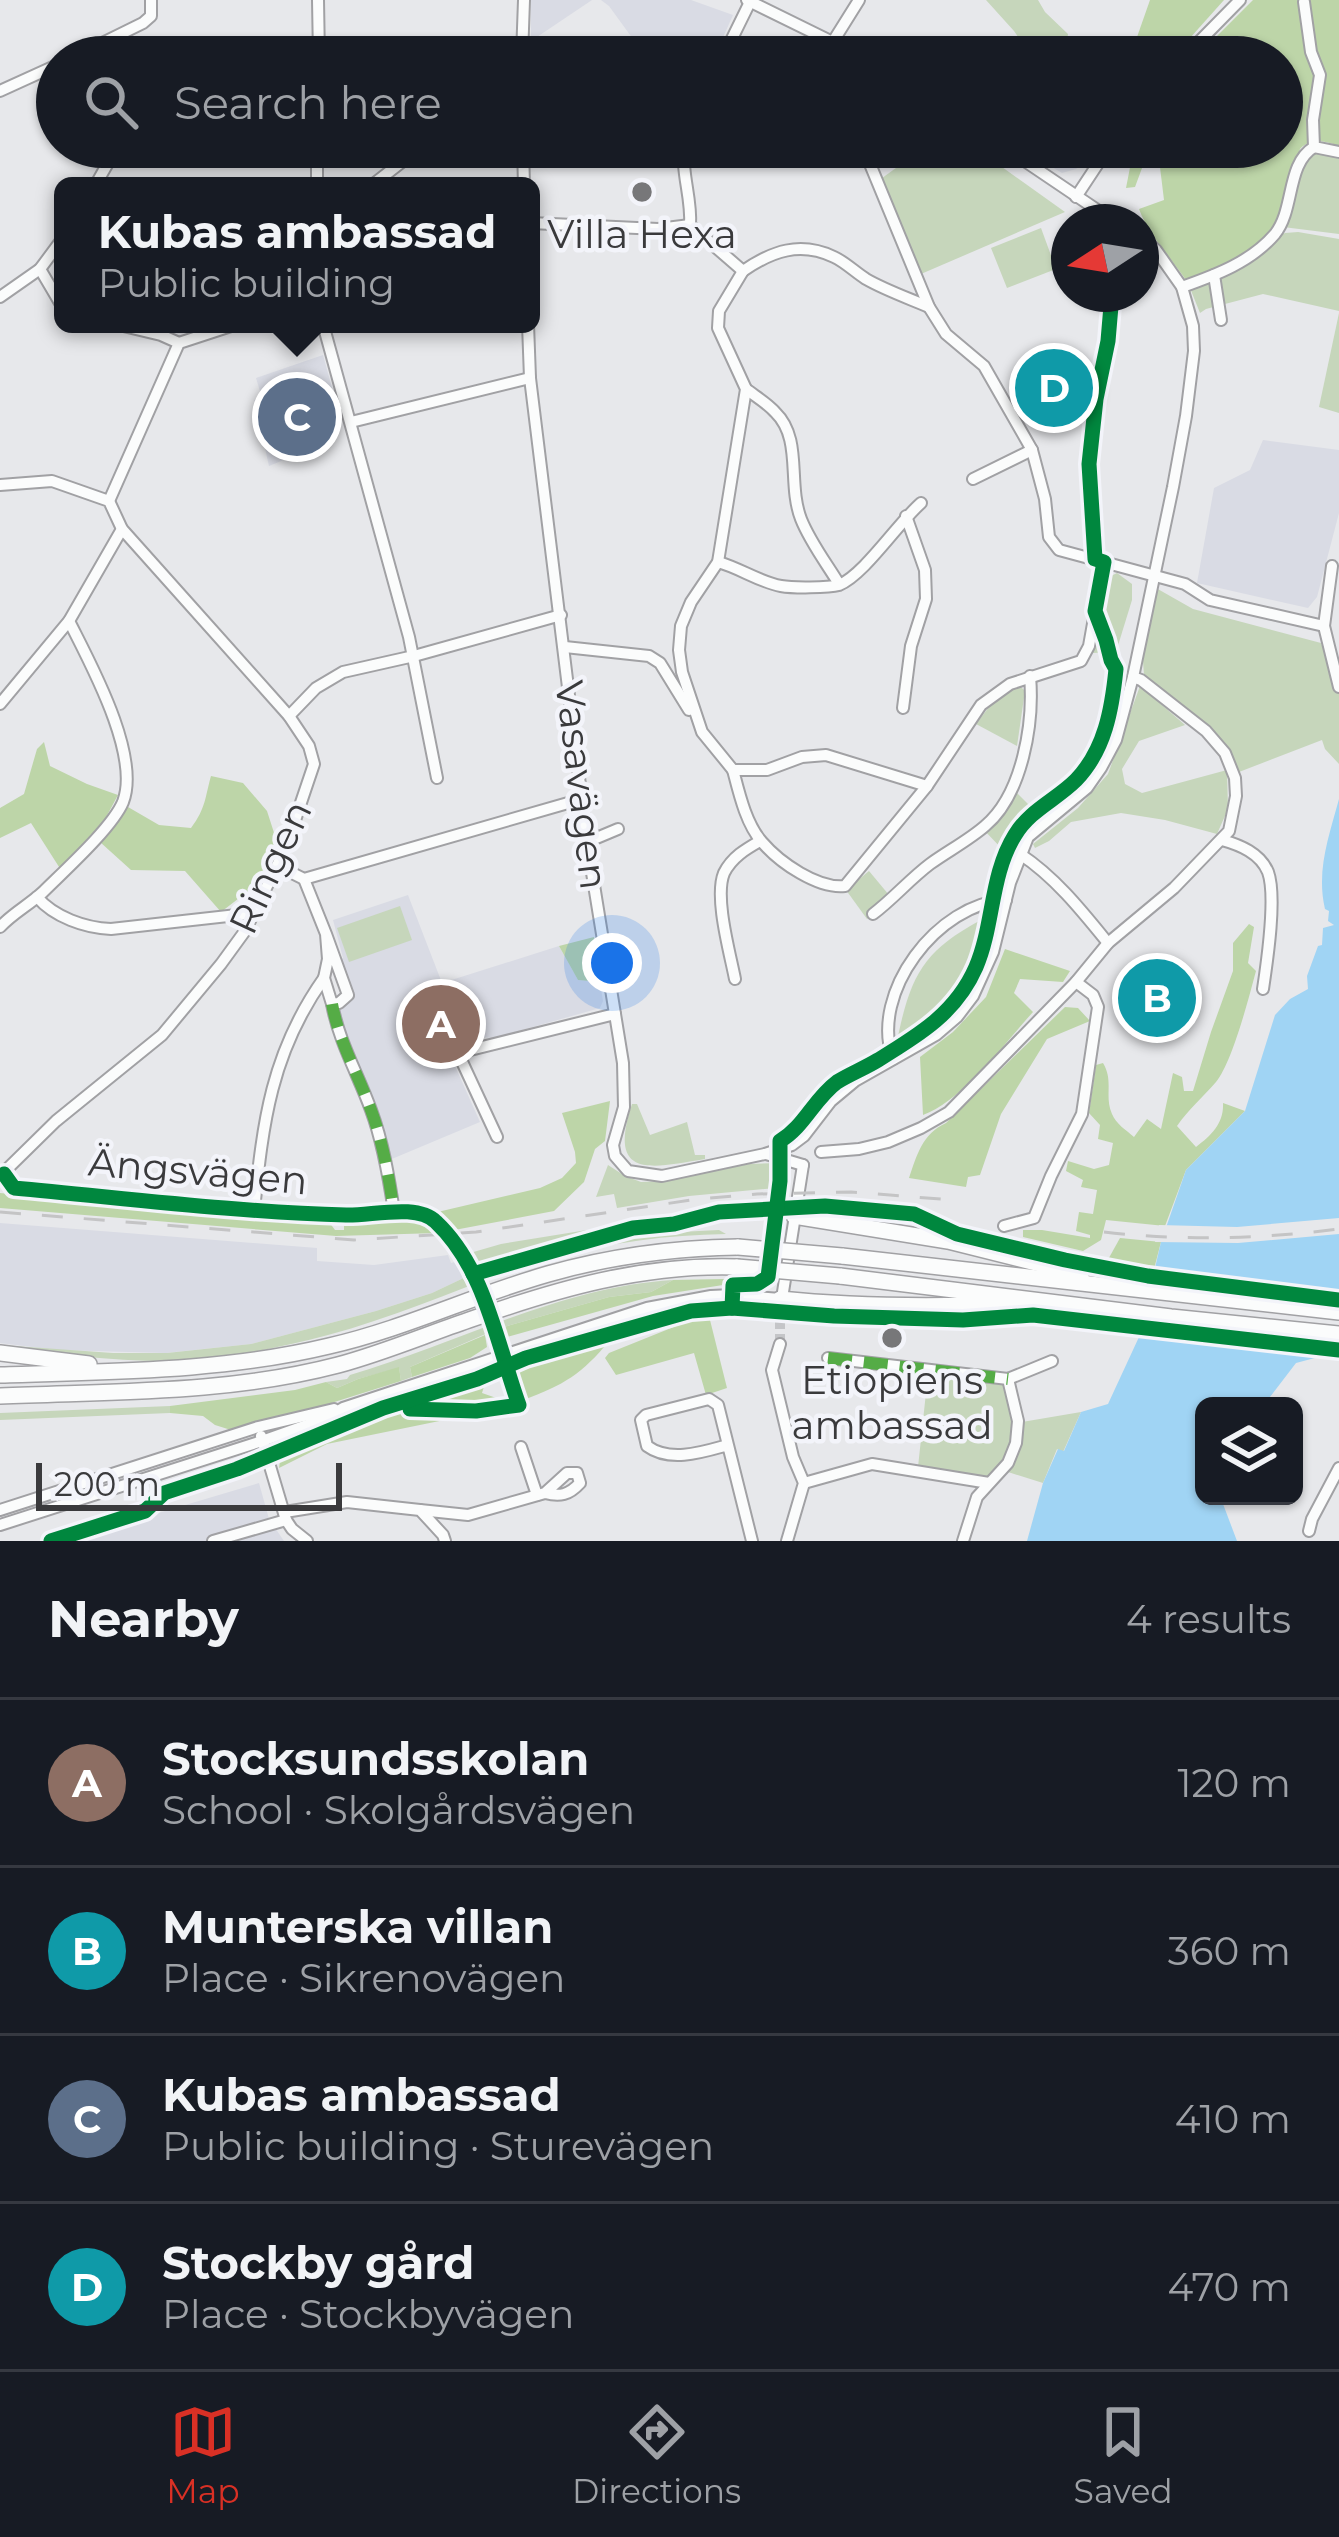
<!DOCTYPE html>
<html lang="en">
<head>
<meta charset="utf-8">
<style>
  body { margin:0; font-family:Montserrat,sans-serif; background:#242831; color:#f1f3f6 }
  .controls { position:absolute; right:36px; bottom:36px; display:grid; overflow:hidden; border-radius:18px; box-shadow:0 3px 9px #0004 }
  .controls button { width:108px; height:108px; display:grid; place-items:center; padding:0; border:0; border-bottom:3px solid #363941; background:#171b24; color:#f1f3f6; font:60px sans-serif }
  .compass { position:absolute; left:1051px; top:204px; width:108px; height:108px; border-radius:50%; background:#171b24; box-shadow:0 3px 9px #0004; rotate:258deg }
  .scale { position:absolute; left:36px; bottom:30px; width:306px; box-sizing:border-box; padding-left:12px; border:6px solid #3a3a3c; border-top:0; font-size:33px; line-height:42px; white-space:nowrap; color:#3a3a3c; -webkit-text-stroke:9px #f3f4fa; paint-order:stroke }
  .you { position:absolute; left:612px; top:963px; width:42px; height:42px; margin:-30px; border:9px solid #fff; border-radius:50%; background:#1a73e8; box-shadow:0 0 0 18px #1a73e833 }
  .badge { display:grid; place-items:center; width:78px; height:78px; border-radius:50%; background:#d93025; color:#fff; font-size:39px; font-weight:700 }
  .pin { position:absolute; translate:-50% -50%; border:6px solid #fff; box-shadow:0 3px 12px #0006 }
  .popup { position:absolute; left:54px; top:177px; width:486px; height:156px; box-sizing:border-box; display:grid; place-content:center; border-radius:18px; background:#171b24; filter:drop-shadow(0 3px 9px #0005); font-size:39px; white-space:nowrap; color:#9ea1a6 }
  .popup b { font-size:45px; color:#f1f3f6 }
  .popup::after { content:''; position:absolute; left:50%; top:100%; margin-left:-24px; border:24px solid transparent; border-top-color:#171b24 }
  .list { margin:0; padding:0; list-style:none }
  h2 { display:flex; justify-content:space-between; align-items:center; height:156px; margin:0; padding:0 48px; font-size:51px }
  h2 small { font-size:39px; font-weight:400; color:#9ea1a6 }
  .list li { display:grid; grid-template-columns:78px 1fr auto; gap:36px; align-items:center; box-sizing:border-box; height:168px; padding:0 48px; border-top:3px solid #363941 }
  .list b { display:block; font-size:45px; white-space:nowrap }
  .list p { margin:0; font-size:39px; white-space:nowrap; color:#9ea1a6 }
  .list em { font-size:39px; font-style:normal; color:#9ea1a6 }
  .icon { flex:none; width:66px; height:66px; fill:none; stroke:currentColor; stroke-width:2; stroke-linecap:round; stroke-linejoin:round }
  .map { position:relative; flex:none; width:1339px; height:1541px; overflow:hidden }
  .search { position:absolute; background:#171b24; box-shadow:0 3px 9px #0004; left:36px; right:36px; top:36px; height:132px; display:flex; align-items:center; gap:30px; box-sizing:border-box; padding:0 42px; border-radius:66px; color:#9ea1a6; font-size:45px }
  .sheet { height:828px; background:#171b24 }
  nav { display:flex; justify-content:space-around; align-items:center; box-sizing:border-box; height:168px; border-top:3px solid #363941; background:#171b24; font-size:33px; color:#9ea1a6 }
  nav a { display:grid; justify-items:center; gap:6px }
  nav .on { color:#d93025 }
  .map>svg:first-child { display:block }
  .built { fill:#d9dbe4 }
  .green { fill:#c6d6bb }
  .forest { fill:#bdd5a8 }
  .water { fill:#a0d4f4 }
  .pier { fill:#e7e8eb }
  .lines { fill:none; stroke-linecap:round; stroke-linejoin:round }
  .minor-tunnel { stroke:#c4c5c8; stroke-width:10; stroke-dasharray:10 5; stroke-linecap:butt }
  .minor-casing { stroke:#a1a1a4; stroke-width:14 }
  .highway-casing { stroke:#a1a1a4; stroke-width:18 }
  .minor { stroke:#fbfcfc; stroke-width:10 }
  .highway { stroke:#fbfcfc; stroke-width:15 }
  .rail { stroke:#c4c4c5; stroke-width:3; stroke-dasharray:21 21; stroke-linecap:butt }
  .highway-bridge-casing { stroke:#a1a1a4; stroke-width:18; stroke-linecap:butt }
  .highway-bridge { stroke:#fbfcfc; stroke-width:15 }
  .quiet { stroke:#55ac46; stroke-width:12; stroke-dasharray:24 12; stroke-linecap:butt }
  .cycleway-casing { stroke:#f3f4fa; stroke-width:22 }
  .cycleway { stroke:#00873e; stroke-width:15 }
  .poi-dot { fill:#777779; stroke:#f3f4fa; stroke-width:4.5 }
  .labels { text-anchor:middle; stroke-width:9; stroke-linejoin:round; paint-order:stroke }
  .poi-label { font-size:39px; fill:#3a3a3c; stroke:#f3f4fa }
  .street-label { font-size:39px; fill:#3a3a3c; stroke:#f3f4fa }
</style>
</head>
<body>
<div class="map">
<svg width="1339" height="1541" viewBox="0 0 1339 1541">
  <rect width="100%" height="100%" fill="#e7e8eb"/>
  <!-- built -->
  <g class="built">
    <polygon points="531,0 592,0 531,41"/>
    <polygon points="601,0 691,0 733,15 716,53 652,37 643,43 633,39 609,6"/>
    <polygon points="1019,147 1083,147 1084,163 1076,169 1062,173"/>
    <polygon points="323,355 341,420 308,450 269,466 254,400 262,398 256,378"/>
    <polygon points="1263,440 1339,450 1339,513 1317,597 1308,608 1197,583 1214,488 1250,470"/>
    <polygon points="408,895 442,983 559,946 578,980 600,982 603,1001 600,1008 494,1038 464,1036 448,1043 445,1051 448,1061 455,1066 480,1122 387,1161 335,1008 352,1000 353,997 340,960 343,958 333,920"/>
    <polygon points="0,1223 317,1248 317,1261 374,1265 448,1255 451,1263 462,1260 470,1275 432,1293 376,1311 251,1344 166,1353 56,1350 0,1343"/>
    <polygon points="259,1483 269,1519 284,1541 64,1541"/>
  </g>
  <!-- green -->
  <g class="green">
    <polygon points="986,0 1038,0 1045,12 1068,34 1067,40 1084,57 1032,57 1014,31"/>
    <polygon points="930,147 974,147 1065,212 921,274 878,181 918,152"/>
    <path d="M1320,151L1339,159V234L1283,227C1291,202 1294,161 1320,151Z"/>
    <polygon points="1041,228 1056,269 1007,288 991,248"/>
    <polygon points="1298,232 1339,239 1339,311 1263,294 1206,309 1200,313 1188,283 1285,233"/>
    <polygon points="1339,313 1339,413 1319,407"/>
    <polygon points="1117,573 1132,584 1132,600 1116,652 1092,653 1107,578"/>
    <path d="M1156,588L1193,609L1321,643L1339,691V764L1325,749L1322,740L1239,772C1218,727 1180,707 1144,675L1143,661Z"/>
    <polygon points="1019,685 1025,691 1017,746 976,724 995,699"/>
    <polygon points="1140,686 1185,725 1139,741 1122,769 1125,784 1142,793 1227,770 1228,809 1217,834 1165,820 1121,813 1071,822 1049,841 1035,848 1033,844 1078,808 1108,774"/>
    <polygon points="1017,793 1033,809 1017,824 1003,850 983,829 1004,813"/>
    <polygon points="869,871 889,895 867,919 846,890"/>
    <polygon points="400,906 412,940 349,962 337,928"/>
    <path d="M979,921H984C978,976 947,1013 901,1040L898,1036C911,975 924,951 979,921Z"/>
    <path d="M632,1104H637L650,1135L687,1122L695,1155H705V1159C651,1168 607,1180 632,1104Z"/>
    <polygon points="777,1163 776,1188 689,1196 617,1208 614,1194 596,1197 608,1165 625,1176 641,1182 663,1181 749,1164"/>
    <polygon points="587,1230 589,1236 477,1269 470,1253 501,1244"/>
    <path d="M650,1230L660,1233L719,1230L726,1234C667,1235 611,1242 554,1258C477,1279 405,1315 328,1335C275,1349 219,1360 165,1361C110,1361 53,1354 0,1345L113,1353H167L251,1344L376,1311L432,1293L470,1275L480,1276Z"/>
    <path d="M673,1280L651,1292L609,1297L497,1329L410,1367L412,1377L401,1381L399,1368L358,1379L337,1388L326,1382L347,1379L350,1375C457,1344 559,1287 673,1280Z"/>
    <path d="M928,1374L1002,1382C1019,1404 1018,1469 986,1477C967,1482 938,1471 918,1467Z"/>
    <polygon points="170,1406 170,1413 0,1420 0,1413"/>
    <polygon points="1081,1412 1063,1452 1057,1449 1043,1483 1008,1472 1018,1449 1022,1422"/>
  </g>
  <!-- forest -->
  <g class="forest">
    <polygon points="1150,0 1224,0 1173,57 1130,57"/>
    <path d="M1253,0H1339V146C1324,141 1312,137 1300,149C1293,173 1288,202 1276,224C1260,255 1219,272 1188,283C1172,259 1149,236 1139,209L1164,200L1159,159L1145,160L1135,187L1126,188L1134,147H1282V57H1196Z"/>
    <polygon points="44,742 50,766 87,784 118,795 104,821 61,870 31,823 0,838 0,808 24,794 37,749"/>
    <path d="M211,776L243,783L267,811L277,842L258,891L247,892L221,912L185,871L131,870L100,842L128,807L159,825L191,828C206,808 205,797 211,776Z"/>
    <path d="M1249,924L1254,927L1248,963L1256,971C1249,997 1232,1063 1216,1082C1203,1097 1189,1109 1177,1126L1196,1147C1212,1135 1224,1123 1223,1103L1245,1111L1186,1170L1165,1226L1106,1220L1101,1240L1083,1251L1023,1237V1230H1042L1090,1238V1235L1076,1231L1079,1212L1093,1214L1097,1190L1081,1187L1083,1180L1066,1171L1068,1161L1094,1169L1109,1165L1113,1143L1098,1139L1100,1125L1089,1113L1096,1065L1103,1063C1114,1081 1104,1096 1112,1114C1116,1124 1126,1130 1134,1137L1147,1119L1161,1129L1173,1073L1182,1077L1184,1091H1193L1211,1032L1233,971V943Z"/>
    <polygon points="594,937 600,982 578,980 559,946"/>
    <path d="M1005,949L1070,971L1063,982L1020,979L1014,993L1033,1012C1003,1045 964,1099 923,1115L920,1057L953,1032L986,997Z"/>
    <path d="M1065,1007L1078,1008L1090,1021L1047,1039L1001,1114L980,1175L968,1177L966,1187L909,1178C917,1155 922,1134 946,1123Z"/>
    <polygon points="610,1101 605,1141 595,1149 584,1182 554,1211 449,1231 443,1223 429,1214 540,1188 562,1178 576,1163 575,1152 562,1113"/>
    <path d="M0,1193L175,1211L329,1222L335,1230H344V1222C375,1220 417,1206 438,1233L336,1236L0,1208Z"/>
    <polygon points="1120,1238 1161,1242 1153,1273 1105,1265"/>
    <polygon points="724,1279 723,1285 653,1296 500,1339 497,1329 609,1297 651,1292 673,1280"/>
    <polygon points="728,1310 736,1312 736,1317 710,1320 727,1388 706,1395 694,1353 616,1375 605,1358 609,1353 706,1314"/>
    <polygon points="485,1335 487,1347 470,1358 412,1377 410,1367"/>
    <path d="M607,1336L610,1340C582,1374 564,1385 523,1400L511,1367Z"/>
    <polygon points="399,1367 401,1381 306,1411 231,1430 215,1425 203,1416 170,1413 170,1406 295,1390 326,1382 337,1388 358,1379"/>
    <polygon points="486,1380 482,1393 511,1403 477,1407 402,1406"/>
    <polygon points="384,1413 460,1414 459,1417 327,1444 279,1468 281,1454 309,1439"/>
  </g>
  <!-- water -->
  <path class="water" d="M1339,799V1335L1326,1355L1296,1363L1263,1406H1204V1496H1220L1237,1541H1027L1043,1483L1058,1449L1064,1451L1081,1412L1108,1404L1139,1337L1161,1242L1186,1170L1245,1111L1275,1015L1290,999L1308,989L1307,976L1318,946L1322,945L1323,928L1334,925L1328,921L1329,911L1325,909C1316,871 1329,836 1339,799Z"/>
  <!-- pier -->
  <g class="pier">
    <polygon points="1339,1218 1339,1234 1238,1243 1155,1242 1159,1225 1237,1227"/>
    <polygon points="1147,1272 1339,1295 1339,1346 1336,1352 1135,1329"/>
  </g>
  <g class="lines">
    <!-- minor-tunnel -->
    <polyline class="minor-tunnel" points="780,1344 780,1311"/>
    <defs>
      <g id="minor">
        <polyline points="318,0 319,57"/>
        <polyline points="747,0 863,57"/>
        <polyline points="1304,2 1311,52 1320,75 1313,120 1314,147 1339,152"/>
        <polyline points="74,57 143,23 151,16 151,0"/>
        <polyline points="522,57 524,0"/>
        <polyline points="723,57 750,2"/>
        <polyline points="835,57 834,40 859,0"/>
        <polyline points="1184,57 1240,0"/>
        <polyline points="0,91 57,65"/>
        <polyline points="523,147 524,186"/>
        <path d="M684,147C681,173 692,198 690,225"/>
        <polyline points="863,147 929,307 946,334 984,366 1032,450 1045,499 1049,537 1059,550 1185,584 1210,600 1324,626"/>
        <polyline points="1004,147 1115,222"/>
        <polyline points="95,186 117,147"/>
        <polyline points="317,186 317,147"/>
        <polyline points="371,186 421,147"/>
        <polyline points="1076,197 1109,147"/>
        <path d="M531,223L658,229L690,225L743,271C772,251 800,241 834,257C845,262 855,272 866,279C885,290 908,298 929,307"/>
        <polyline points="40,269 63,308"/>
        <polyline points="743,271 719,311 718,328 746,389 718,562 691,602 681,626 679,650 682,672 702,732 733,770 767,770 802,757 826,755 927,786"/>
        <polyline points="1214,275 1221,320"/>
        <path d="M1182,287C1216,275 1251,262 1275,234C1295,209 1286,164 1314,147"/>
        <polyline points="0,297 40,269 63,238"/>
        <polyline points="115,324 161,335 179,343"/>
        <polyline points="323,324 409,637 437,778"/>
        <polyline points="528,324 530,378 587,842 623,1063 624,1107 613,1145 615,1156 628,1171 662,1176 765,1154 792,1145 804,1136 831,1101 855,1081 936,1035 957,1017 973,996 993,952 1010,883 1028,837 1087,788 1101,768 1116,740 1133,677 1173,487 1186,416 1194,351 1193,326 1182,287 1156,250 1141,236"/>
        <path d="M746,389C755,396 767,403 775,412C803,439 787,483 801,519C810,542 827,564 839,584"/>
        <polyline points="351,422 530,378"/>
        <polyline points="973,479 1032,450"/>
        <polyline points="0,485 52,481 109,501 122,529 289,716 309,746 314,764 286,847 245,931 221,964 162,1035 56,1121 0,1176"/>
        <polyline points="109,501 179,343 237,324"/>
        <path d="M718,562C740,568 759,582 781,586C792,588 828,588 839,585C864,575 898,523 921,503"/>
        <polyline points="1332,566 1324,626 1339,687"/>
        <polyline points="565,647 649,656 660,663 689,710"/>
        <polyline points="0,704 69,621 122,529"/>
        <polyline points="903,708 911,646 926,599 925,570 906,516"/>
        <polyline points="289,716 316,688 343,672 414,656 561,615"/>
        <path d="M733,770C739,793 746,824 762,842C780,863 818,889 845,886L927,786L981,705L1010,684L1081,661L1089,646L1104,562"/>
        <path d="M1222,840C1240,845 1260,853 1268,872C1277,897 1267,962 1263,989"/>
        <polyline points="587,842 618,829"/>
        <path d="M1020,854C1055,877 1082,911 1108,943"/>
        <polyline points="278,866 304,879 582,799"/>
        <polyline points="304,879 326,934 328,959 324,978 332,1004 339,1003 348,995 326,934"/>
        <path d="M37,897C54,917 85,928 111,929L255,913"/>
        <path d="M873,914C893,899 910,879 930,864C948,851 969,840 985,826C1023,794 1034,722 1030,676"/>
        <path d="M0,927C13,913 29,905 43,892C64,871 112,828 123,802C141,755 90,663 69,621"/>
        <path d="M735,979C730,953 714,897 724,873C732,857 746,849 760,841"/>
        <path d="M893,1059C869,993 938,903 1006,900"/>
        <polyline points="497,1137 458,1053 615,1014"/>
        <polyline points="821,1152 859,1149 888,1142 921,1128 949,1112 1076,982 1108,943 1174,888 1229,831 1236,796 1235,778 1225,753 1206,731 1141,680 1133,677"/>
        <polyline points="766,1154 803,1165"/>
        <path d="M4,1174L14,1188L302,1213L353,1215L394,1212C389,1178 383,1142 371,1110C358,1074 339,1042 332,1004"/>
        <path d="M254,1210C263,1122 271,1053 324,978"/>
        <polyline points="1004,1226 1034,1218 1051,1176 1082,1114 1098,1007 1093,995 1076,982"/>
        <polyline points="780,1311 803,1165"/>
        <polyline points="780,1344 772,1370 793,1457 804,1483 787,1541"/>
        <polyline points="828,1358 1008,1379 1052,1361"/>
        <polyline points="261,1436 286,1520 292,1529 307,1541"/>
        <path d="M728,1445C703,1452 670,1463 647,1446L641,1420L646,1415L709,1399L718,1405L752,1541"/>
        <polyline points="521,1447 537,1495"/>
        <polyline points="804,1483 872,1464 989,1483"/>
        <polyline points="0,1510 258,1427 334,1409"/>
        <path d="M420,1510L468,1515L545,1493C560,1497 569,1495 580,1483L577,1473H567L545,1493"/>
        <polyline points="285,1512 347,1502 420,1510 443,1535 445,1541"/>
        <polyline points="0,1525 262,1441 324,1419 343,1408 647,1308 711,1296 732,1295 780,1299"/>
        <polyline points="1309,1531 1312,1519 1339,1468"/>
        <polyline points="213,1541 286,1520"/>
        <polyline points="963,1541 977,1497 1008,1463 1016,1443 1018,1421 1008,1379"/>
      </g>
      <g id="highway">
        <polyline points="794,1216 948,1241 1064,1270 1081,1277"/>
        <polyline points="842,1256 1339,1312"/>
        <polyline points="840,1276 1171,1317 1339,1334"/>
        <path d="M780,1299C858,1307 933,1307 1011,1304"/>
        <polyline points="0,1353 89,1364"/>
        <path d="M0,1375C111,1371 221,1372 329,1346C404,1329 474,1295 548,1274C611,1256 673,1248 738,1247"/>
        <path d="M0,1396C114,1391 227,1394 338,1365C383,1353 425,1335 469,1320C557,1289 643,1264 737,1267"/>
      </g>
    </defs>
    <!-- minor casing -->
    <use href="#minor" class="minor-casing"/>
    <!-- highway casing -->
    <use href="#highway" class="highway-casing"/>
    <!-- minor -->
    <use href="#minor" class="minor"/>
    <!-- highway -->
    <use href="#highway" class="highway"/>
    <!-- rail -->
    <g class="rail">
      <polyline points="0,1212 354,1240 476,1232 698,1199 757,1194 851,1192 953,1200"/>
      <path d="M1104,1232C1183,1241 1260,1239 1339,1229"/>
    </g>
    <defs>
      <g id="highway-bridge">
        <polyline points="738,1247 842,1256"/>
        <polyline points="737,1267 840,1276"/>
      </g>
    </defs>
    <!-- highway-bridge casing -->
    <use href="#highway-bridge" class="highway-bridge-casing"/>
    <!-- highway-bridge -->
    <use href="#highway-bridge" class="highway-bridge"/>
    <!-- quiet -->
    <g class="quiet">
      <path d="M332,1004C339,1042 358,1074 371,1110C383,1142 389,1178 394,1212"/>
      <polyline points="828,1358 1008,1379"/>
    </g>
    <defs>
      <g id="cycleway">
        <path d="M4,1174L14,1188C125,1198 235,1212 346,1215C371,1216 417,1203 436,1222C485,1268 497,1344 519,1405L476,1411L410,1409"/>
        <polyline points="473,1274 633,1228 674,1224 719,1212 825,1206 914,1214 957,1234 1065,1260 1148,1276 1339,1300"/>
        <path d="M732,1308L733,1285L757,1284L768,1277L780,1181V1141C804,1127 814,1099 837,1082C850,1074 865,1068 878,1060C919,1035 956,1013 976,967C994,925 990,875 1015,835C1030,810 1056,800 1076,780C1105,750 1112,709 1116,669L1111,660L1106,640L1095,611L1104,562L1095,559L1089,464L1096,399L1108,341L1112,294"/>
        <polyline points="51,1541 145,1511 164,1493 237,1469 383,1408 477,1379 526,1358 691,1311 732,1308 834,1316 963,1320 1033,1315 1339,1350"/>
      </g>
    </defs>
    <!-- cycleway casing -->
    <use href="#cycleway" class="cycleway-casing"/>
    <!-- cycleway -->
    <use href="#cycleway" class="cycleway"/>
  </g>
  <!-- markers -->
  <g class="poi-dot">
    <circle cx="642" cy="192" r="12"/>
    <circle cx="892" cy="1338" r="12"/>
  </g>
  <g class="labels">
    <!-- poi labels -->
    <g class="poi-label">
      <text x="642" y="248">Villa Hexa</text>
      <text x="892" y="1394">Etiopiens<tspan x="892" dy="45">ambassad</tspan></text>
    </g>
    <!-- street labels -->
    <g class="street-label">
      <text transform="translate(582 785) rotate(83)" y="14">Vasavägen</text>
      <text transform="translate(270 867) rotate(-65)" y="14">Ringen</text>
      <text transform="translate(198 1171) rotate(5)" y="14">Ängsvägen</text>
    </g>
  </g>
</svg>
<div class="controls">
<button><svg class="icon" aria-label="layers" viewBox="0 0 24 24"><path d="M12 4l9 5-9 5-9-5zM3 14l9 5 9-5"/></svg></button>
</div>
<svg class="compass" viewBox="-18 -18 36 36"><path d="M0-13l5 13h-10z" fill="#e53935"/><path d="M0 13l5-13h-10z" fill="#9ea1a6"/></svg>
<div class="scale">200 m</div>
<div class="you"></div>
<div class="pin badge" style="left:441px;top:1024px;background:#8d6e63">A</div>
<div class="pin badge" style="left:1157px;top:998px;background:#0f9aa8">B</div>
<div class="pin badge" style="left:297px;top:417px;background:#5c6f8a">C</div>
<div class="popup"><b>Kubas ambassad</b>Public building</div>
<div class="pin badge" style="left:1054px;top:388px;background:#0f9aa8">D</div>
<div class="search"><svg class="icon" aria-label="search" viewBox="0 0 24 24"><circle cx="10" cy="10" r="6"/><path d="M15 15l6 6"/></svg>Search here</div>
</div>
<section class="sheet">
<h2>Nearby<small>4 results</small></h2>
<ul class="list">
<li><span class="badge" style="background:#8d6e63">A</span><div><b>Stocksundsskolan</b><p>School · Skolgårdsvägen</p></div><em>120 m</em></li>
<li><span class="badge" style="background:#0f9aa8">B</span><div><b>Munterska villan</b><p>Place · Sikrenovägen</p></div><em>360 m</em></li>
<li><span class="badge" style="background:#5c6f8a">C</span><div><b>Kubas ambassad</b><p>Public building · Sturevägen</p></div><em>410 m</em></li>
<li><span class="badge" style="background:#0f9aa8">D</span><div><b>Stockby gård</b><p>Place · Stockbyvägen</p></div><em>470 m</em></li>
</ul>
</section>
<nav>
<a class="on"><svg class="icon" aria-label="map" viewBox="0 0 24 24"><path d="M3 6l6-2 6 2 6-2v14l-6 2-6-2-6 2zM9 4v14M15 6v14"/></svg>Map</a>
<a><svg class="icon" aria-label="directions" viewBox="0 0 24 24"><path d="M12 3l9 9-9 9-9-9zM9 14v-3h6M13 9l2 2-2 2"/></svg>Directions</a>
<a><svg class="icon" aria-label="saved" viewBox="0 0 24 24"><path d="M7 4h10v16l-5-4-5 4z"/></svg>Saved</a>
</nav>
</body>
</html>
